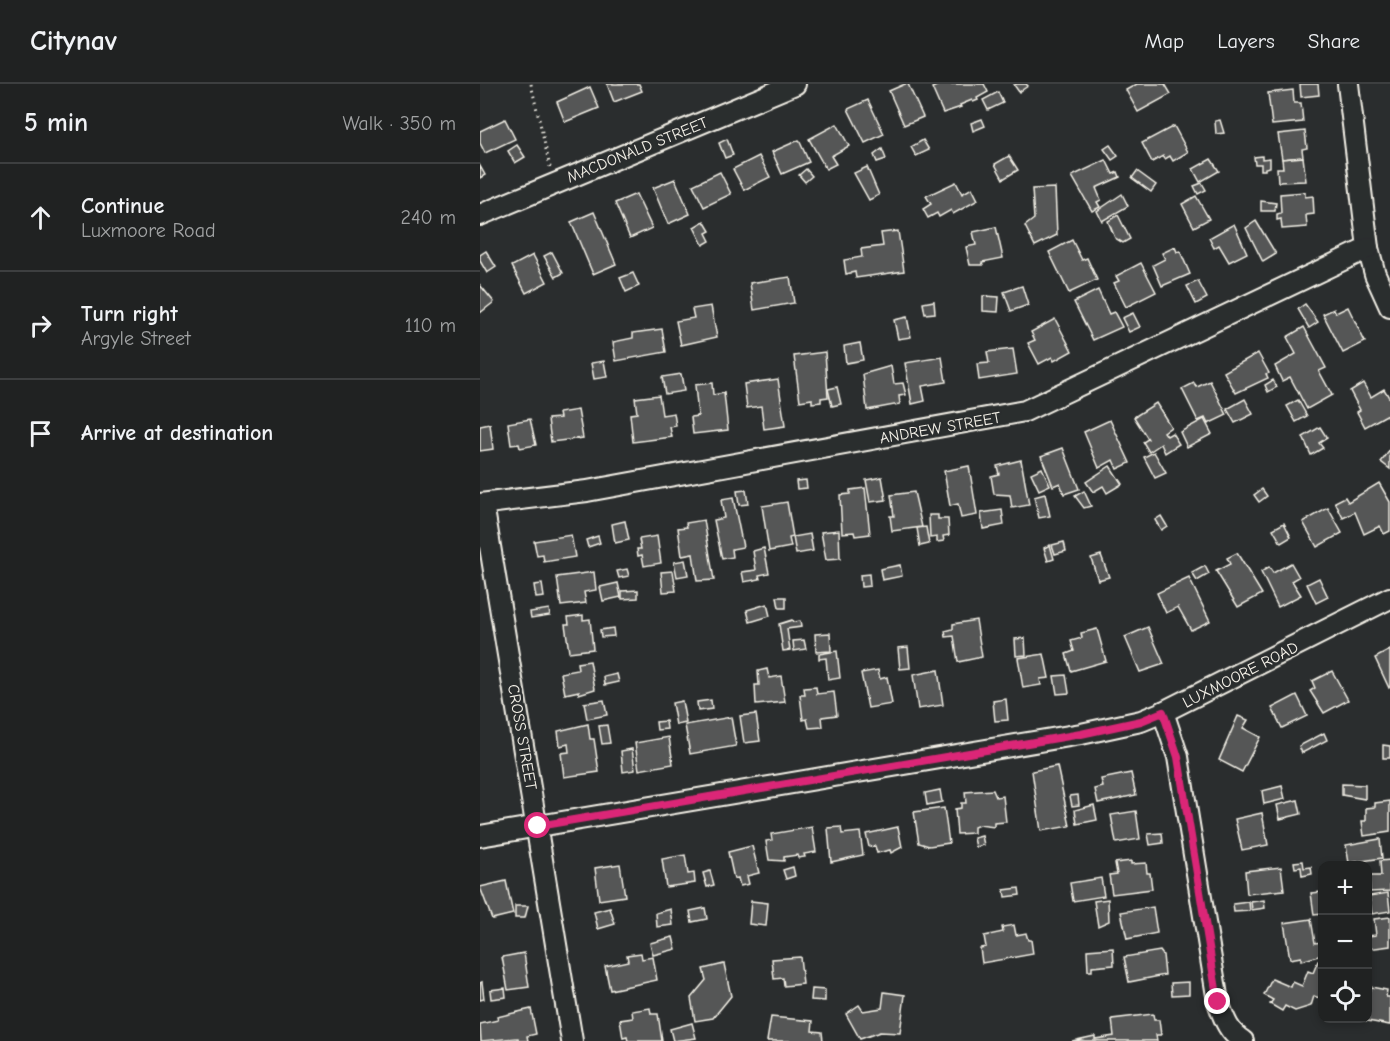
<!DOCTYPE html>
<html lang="en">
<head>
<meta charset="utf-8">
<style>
  body { margin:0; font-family:"Comic Neue",sans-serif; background:#282a2a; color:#f1f3f6 }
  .controls { position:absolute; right:18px; bottom:18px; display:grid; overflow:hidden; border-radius:12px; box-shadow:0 3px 9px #0003 }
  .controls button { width:54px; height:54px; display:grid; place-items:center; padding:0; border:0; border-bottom:2px solid #3d3f40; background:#202222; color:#f1f3f6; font:30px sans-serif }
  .stop { position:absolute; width:18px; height:18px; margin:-14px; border:4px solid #db2777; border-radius:50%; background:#fff }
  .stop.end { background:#db2777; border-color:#fff; box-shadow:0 2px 6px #0008 }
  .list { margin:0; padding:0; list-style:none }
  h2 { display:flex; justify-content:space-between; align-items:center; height:78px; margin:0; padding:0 24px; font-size:26px }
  h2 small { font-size:20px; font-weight:400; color:#a2a4a5 }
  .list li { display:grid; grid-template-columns:39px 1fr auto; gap:18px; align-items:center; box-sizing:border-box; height:108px; padding:0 24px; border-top:2px solid #3d3f40 }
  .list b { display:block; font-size:22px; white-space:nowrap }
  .list p { margin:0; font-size:20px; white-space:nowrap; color:#a2a4a5 }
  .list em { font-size:20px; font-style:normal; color:#a2a4a5 }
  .icon { flex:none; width:33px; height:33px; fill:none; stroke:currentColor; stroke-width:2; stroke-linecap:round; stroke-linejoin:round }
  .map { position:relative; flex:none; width:910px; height:957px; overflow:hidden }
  header { display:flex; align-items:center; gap:36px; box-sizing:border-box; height:84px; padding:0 30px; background:#202222; border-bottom:2px solid #3d3f40 }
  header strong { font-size:28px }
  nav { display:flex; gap:33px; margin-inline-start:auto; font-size:21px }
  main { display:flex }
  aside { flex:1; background:#202222 }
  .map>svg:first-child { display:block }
  .building { fill:#555756; stroke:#f4f1e8; stroke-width:1.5 }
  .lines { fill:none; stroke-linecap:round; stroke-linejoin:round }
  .minor-casing { stroke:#f4f1e8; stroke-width:24 }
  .path { stroke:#f4f1e8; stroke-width:3; stroke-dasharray:1.5 4.5; stroke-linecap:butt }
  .minor { stroke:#2a2d2e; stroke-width:20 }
  .route { stroke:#db2777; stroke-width:8 }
  .labels { text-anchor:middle; stroke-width:4.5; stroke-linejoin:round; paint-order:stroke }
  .street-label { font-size:16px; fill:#f4f1e8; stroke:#2a2d2e }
</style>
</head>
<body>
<header>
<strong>Citynav</strong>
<nav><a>Map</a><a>Layers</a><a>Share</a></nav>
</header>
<main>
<aside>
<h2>5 min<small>Walk · 350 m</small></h2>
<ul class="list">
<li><svg class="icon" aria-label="ahead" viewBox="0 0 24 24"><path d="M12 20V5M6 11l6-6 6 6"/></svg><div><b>Continue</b><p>Luxmoore Road</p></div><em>240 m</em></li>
<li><svg class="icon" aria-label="right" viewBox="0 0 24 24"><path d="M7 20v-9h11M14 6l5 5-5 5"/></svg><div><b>Turn right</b><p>Argyle Street</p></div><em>110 m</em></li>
<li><svg class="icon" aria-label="arrive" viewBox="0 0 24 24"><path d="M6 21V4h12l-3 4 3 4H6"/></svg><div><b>Arrive at destination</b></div></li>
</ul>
</aside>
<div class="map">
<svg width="910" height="957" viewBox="0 0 910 957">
  <rect width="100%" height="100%" fill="#2a2d2e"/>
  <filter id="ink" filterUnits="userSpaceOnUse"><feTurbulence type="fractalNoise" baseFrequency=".0167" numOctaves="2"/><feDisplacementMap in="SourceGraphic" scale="12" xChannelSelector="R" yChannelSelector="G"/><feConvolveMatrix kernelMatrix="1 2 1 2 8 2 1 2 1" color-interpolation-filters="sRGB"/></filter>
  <g filter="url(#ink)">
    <!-- building -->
    <g class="building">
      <polygon points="127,0 159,0 162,7 134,18"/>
      <polygon points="425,0 428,0 443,33 424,41 409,7"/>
      <polygon points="461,0 504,0 508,8 497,14 498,16 493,18 492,16 480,21 481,23 463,29 452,4"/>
      <polygon points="537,0 546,0 548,2 539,8 534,1"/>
      <polygon points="657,0 685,0 691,10 658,28 646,6"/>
      <polygon points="820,0 838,0 839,11 821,13"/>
      <polygon points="110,3 119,24 85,38 77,18"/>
      <polygon points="813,6 814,19 821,19 823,38 792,41 788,9"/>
      <polygon points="518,8 523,19 508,26 503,16"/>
      <polygon points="388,16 404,50 385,59 368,25"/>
      <polygon points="25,35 35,55 5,69 0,59 0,47"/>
      <polygon points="502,35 505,42 493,47 491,39"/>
      <polygon points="740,36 744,49 736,50 735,37"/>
      <polygon points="357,40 369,62 351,72 356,80 346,85 329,55"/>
      <polygon points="694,42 708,68 693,77 690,72 685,75 683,72 672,78 662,59"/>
      <polygon points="825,47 827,64 822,65 823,73 802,75 798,50"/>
      <polygon points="247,55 253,71 245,74 239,59"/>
      <polygon points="319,56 329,78 302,90 292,68"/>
      <polygon points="443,56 449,66 436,72 431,63"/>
      <polygon points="37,61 45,73 35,79 28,67"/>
      <polygon points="630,61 638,72 632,76 624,65"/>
      <polygon points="402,65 406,75 397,78 394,71"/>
      <polygon points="279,72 290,93 264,106 253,85"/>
      <polygon points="529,72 538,86 523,95 515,80"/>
      <polygon points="782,72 782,75 790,74 790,83 785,84 785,86 781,86 781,80 775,80 774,73"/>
      <polygon points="823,73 826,97 798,98 797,84 803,84 802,75"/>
      <polygon points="731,75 739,87 720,98 713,85"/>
      <polygon points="626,76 633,90 638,88 640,93 616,104 621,116 617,118 620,123 612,127 592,92"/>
      <polygon points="0,82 5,91 0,94"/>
      <polygon points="387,83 399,111 389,116 374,89"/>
      <polygon points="326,85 332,92 325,98 319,91"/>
      <polygon points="657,87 676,101 671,108 652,94"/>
      <polygon points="240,88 251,110 224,123 213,101"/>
      <polygon points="195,95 210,130 188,140 173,104"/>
      <polygon points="476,98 482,110 492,104 498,116 473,130 471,126 459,133 457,129 448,134 443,125 451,120 446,112"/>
      <polygon points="722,99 726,106 718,110 714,102"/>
      <polygon points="575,104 577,151 555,162 545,142 554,135 552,105"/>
      <polygon points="825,108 825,113 833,112 834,130 826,131 827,143 802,145 801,135 797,136 797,130 801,129 800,110"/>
      <polygon points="156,110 172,144 150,154 135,119"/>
      <polygon points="642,110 648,122 622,137 617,127"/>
      <polygon points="716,112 729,135 714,143 702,120"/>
      <polygon points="781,117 796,119 795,127 781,127"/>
      <polygon points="114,128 136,180 113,190 91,138"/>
      <polygon points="638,131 650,155 643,159 635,154 628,137"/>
      <polygon points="224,137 230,147 226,149 230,157 223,161 214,143"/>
      <polygon points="776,137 796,170 783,178 766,144"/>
      <polygon points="754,140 767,169 749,178 739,161 734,164 729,154"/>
      <polygon points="516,143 523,174 502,178 503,181 490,181 486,163 496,161 493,148"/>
      <polygon points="418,147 424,187 376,194 375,188 366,190 364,176 382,173 381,165 403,162 401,149"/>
      <polygon points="592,156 602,176 607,174 617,196 589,209 569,168"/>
      <polygon points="695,163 697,168 700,167 710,190 682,202 673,181 685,175 682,169"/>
      <polygon points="6,167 16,183 7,189 0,177 0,171"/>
      <polygon points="72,168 83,189 76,193 64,172"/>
      <polygon points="53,171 67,198 46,209 32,182"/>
      <polygon points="661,179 676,208 646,223 634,199 639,197 636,192"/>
      <polygon points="153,189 159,202 146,208 140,194"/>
      <polygon points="310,193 314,219 274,226 270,199"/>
      <polygon points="718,197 727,214 716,220 707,202"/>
      <polygon points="0,201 14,218 0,229"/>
      <polygon points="542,202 548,221 531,227 524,208"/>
      <polygon points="618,206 629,230 634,228 642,243 613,256 594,218"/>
      <polygon points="503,212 519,213 518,228 503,227"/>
      <polygon points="454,217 455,229 445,230 443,219"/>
      <polygon points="825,220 838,238 829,244 818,225"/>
      <polygon points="231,222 237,253 201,261 196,237 214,234 212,225"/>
      <polygon points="868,223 885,258 863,269 843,230 854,225 856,229"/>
      <polygon points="653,229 660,243 649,248 642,234"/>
      <polygon points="427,233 431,253 418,255 414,236"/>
      <polygon points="575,235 592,267 574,277 572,273 559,280 548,259 555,256 551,248"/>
      <polygon points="824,243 846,284 839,287 852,311 827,325 810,293 802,297 795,282 816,270 807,253"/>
      <polygon points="182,245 186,268 136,277 133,258 153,254 153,249"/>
      <polygon points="380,259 383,276 366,279 364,262"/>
      <polygon points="533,265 537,290 499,296 497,280 509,279 507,268"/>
      <polygon points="345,268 348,313 341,314 341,318 332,319 332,315 320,317 314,272"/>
      <polygon points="778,269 789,289 786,290 788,294 756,309 744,288"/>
      <polygon points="462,273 466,298 442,302 445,317 432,320 425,279"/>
      <polygon points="124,277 127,293 114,295 111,279"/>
      <polygon points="411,282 414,300 423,299 426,311 419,312 420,320 387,326 383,290"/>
      <polygon points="201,290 204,307 185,310 182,293"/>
      <polygon points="298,295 305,342 284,345 281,322 267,324 264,300"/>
      <polygon points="793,296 797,303 788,308 785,301"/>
      <polygon points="730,297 747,331 728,340 725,334 718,337 702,305 714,299 717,303"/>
      <polygon points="232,299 233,311 244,309 248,346 213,350 211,333 218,332 215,301"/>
      <polygon points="883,299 891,313 904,305 910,315 910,329 885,343 877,328 880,326 870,307"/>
      <polygon points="357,303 361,320 352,322 348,305"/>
      <polygon points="179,311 182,331 194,329 196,342 190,343 192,353 153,358 150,330 157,329 155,314"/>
      <polygon points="765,315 773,330 755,339 747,325"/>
      <polygon points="818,316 827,332 816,338 807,322"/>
      <polygon points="676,319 691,343 684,348 687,352 692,349 699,360 685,369 681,360 669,368 663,358 668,355 654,333"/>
      <polygon points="98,326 103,354 71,358 68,335 80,334 79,329"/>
      <polygon points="50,335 56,361 40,364 39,360 31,361 28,339"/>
      <polygon points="724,335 732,350 707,363 700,348"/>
      <polygon points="630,336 650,379 637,385 633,376 619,384 604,348"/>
      <polygon points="10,340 13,365 0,367 0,342"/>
      <polygon points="840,343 847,354 839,359 843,364 831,371 823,353"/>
      <polygon points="583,364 599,405 584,410 580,399 573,402 561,372"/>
      <polygon points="910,366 910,385 901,378"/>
      <polygon points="674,368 686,389 675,394 664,373"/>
      <polygon points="541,376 549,421 532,424 530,411 514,410 511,392 519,390 517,382"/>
      <polygon points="489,382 497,431 481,434 478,420 470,422 464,387"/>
      <polygon points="630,382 642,400 627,409 623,402 613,408 606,398"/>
      <polygon points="562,384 570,401 559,406 551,389"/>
      <polygon points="402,393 406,416 390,418 386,396"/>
      <polygon points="326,396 327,404 317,405 316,397"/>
      <polygon points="899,399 910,418 910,447 904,450 900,442 884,450 875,428 863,434 855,418 865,413 868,418"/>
      <polygon points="385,404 390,450 375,452 374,448 362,449 360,411 370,410 370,406"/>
      <polygon points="782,405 787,412 779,418 774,411"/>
      <polygon points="266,406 268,420 259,421 257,407"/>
      <polygon points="604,407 611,422 604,424 595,412"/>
      <polygon points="434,408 442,443 412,447 410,432 414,432 411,411"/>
      <polygon points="565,410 570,432 559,434 554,413"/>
      <polygon points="253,414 263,463 252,465 253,473 242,475 234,436 244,434 241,416"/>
      <polygon points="307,418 313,453 309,454 311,463 289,467 282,422"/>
      <polygon points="848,424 862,449 837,463 823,438"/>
      <polygon points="522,426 524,441 503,445 501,429"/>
      <polygon points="449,431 458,431 458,435 468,435 469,451 463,452 464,457 457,458 457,453 450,454"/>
      <polygon points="681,432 687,442 681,446 675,436"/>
      <polygon points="224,436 234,496 217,497 213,470 202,472 198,444 207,443 206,439"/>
      <polygon points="145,437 149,456 135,459 132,440"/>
      <polygon points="804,439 811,453 801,459 793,445"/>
      <polygon points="446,443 449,460 440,462 437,444"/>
      <polygon points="359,446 360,475 346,476 341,448"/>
      <polygon points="330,450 333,467 316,470 313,453"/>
      <polygon points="91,451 95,473 64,478 63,471 57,472 54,457"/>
      <polygon points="118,452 120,459 108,463 106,456"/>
      <polygon points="177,452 181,479 164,482 162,471 158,472 157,465 161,465 159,455"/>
      <polygon points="584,458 586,467 575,470 572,461"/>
      <polygon points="570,461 574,475 568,477 564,464"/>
      <polygon points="284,464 289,489 279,491 280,495 264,498 262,488 276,486 273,467"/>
      <polygon points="757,469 782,510 758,523 736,487 750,480 747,474"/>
      <polygon points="621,471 629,493 618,496 611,474"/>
      <polygon points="205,476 208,491 197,493 194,478"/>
      <polygon points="811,479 819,493 812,497 821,511 798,523 781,488 789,483 793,489"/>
      <polygon points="420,481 422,492 402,496 400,485"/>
      <polygon points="725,482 729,490 717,497 712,489"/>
      <polygon points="147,485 149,492 139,494 137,487"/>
      <polygon points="193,487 196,507 183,508 181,488"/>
      <polygon points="114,488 116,506 104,508 106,519 81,522 77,493"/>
      <polygon points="389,490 390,502 381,503 380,491"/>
      <polygon points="709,494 730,537 711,546 698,523 686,529 677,509"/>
      <polygon points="839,494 848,513 836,519 827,500"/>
      <polygon points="138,499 141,513 123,517 120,503"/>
      <polygon points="62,500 64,513 56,514 54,501"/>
      <polygon points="158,506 158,514 142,515 142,507"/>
      <polygon points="297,513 306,513 306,524 299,524"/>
      <polygon points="287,520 290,532 270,538 267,526"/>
      <polygon points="69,525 70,531 51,534 50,528"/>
      <polygon points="103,531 103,536 110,535 113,565 89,568 85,540 89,540 88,533"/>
      <polygon points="312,536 313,538 320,537 321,543 307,545 310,566 303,567 299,540"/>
      <polygon points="496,536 502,573 478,578 474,552 466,553 465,547 473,545 473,540"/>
      <polygon points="668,543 684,580 660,588 645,553"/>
      <polygon points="133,544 134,552 121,553 120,546"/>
      <polygon points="617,545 626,577 591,587 586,570 594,567 591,557 602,554 601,549"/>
      <polygon points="350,549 351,567 336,568 335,550"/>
      <polygon points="545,554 546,571 536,572 535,555"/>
      <polygon points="324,556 326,565 314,567 313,557"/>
      <polygon points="428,563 430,584 420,585 418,564"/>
      <polygon points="910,566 910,603 909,604 895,574"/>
      <polygon points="357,567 360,594 348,596 346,574 339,575 339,570"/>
      <polygon points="564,570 569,594 560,595 561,601 543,604 538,574"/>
      <polygon points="110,577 115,605 99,610 99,607 85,610 81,589 98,586 97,579"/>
      <polygon points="287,585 289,594 301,592 305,618 276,621 275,601 279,601 278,587"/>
      <polygon points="398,586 400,595 407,593 412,620 388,624 381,589"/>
      <polygon points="458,586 463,621 438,625 433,591"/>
      <polygon points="852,587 868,616 844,629 830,607 835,604 832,597"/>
      <polygon points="137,590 139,598 125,601 124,593"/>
      <polygon points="586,591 589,609 577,610 574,592"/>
      <polygon points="336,603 337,610 354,608 357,631 342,633 343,643 329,644 327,635 323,636 320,611 325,611 324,604"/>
      <polygon points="817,611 827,632 802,644 792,624"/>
      <polygon points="526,615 528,636 515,637 513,617"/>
      <polygon points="124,616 127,631 107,635 104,619"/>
      <polygon points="231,616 232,625 218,627 217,618"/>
      <polygon points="202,617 206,639 196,641 192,619"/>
      <polygon points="276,630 280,657 264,659 260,632"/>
      <polygon points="758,632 768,636 763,644 780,653 762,688 739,676"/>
      <polygon points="251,633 256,662 210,670 205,641"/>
      <polygon points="186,637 187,645 177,646 176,638"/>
      <polygon points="108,640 110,655 114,655 119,688 84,693 81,669 89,668 88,660 80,662 78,647"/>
      <polygon points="127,641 130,659 122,660 119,642"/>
      <polygon points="844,649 847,656 822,669 819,662"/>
      <polygon points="189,653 193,680 159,686 155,659"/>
      <polygon points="903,661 910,662 910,674 903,674"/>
      <polygon points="152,665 155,686 143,688 141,667"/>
      <polygon points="577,682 590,742 561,747 552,687"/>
      <polygon points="651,689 656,711 618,719 615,705 623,703 621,695"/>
      <polygon points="862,700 885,701 885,715 862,711"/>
      <polygon points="802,702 805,715 784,720 782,707"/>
      <polygon points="460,706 462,718 447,721 445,709"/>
      <polygon points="513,706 516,713 523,712 526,738 514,739 514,743 499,741 494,743 494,749 477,750 475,725 481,724 481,719 486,719 485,708"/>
      <polygon points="598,711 599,721 592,722 590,712"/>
      <polygon points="818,716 821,730 800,735 797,721"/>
      <polygon points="910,717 910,748 884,752 882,737 886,737 886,724 895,723 895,719"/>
      <polygon points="614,721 617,736 597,740 595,726"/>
      <polygon points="464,724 469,759 449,762 439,759 434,728"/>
      <polygon points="656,727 660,755 636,759 631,731"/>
      <polygon points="782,729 788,761 762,766 755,735"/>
      <polygon points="332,743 336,768 324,770 325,773 318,774 317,771 304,773 304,777 289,776 286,757 292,756 291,750"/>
      <polygon points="361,743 362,750 380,748 383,771 351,778 348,744"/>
      <polygon points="418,743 422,763 411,769 410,766 397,769 395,762 389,763 386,750"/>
      <polygon points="682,749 683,759 670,761 668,750"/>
      <polygon points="502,752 504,761 496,763 494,754"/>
      <polygon points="900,755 902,774 869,779 866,761"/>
      <polygon points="272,762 279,789 267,792 269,800 260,802 258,794 254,795 248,768"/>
      <polygon points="205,771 208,790 214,789 215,799 186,803 182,775"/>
      <polygon points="910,776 910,807 890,808 889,792 901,792 900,777"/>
      <polygon points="651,777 651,780 666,779 667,789 670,789 672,805 632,810 629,791 637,790 635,779"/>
      <polygon points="823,777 824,784 831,783 832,790 822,792 821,783 815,784 814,778"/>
      <polygon points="140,780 145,812 119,816 115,784"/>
      <polygon points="313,783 315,792 306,795 303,786"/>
      <polygon points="801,783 804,806 767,810 765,787"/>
      <polygon points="230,787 234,801 227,803 223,789"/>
      <polygon points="621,794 624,812 593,817 590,799"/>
      <polygon points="26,797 33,830 12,835 0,803"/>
      <polygon points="539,804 540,811 525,813 524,806"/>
      <polygon points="842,808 842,830 834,831 831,809"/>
      <polygon points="908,809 910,827 892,830 889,812"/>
      <polygon points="628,815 629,837 618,842 614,817"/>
      <polygon points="784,816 785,824 772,826 771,818"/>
      <polygon points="271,817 288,819 286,842 269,840"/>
      <polygon points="769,818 770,827 754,828 753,820"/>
      <polygon points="35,822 48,822 45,834 35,834"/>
      <polygon points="673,823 677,849 647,855 641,828"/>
      <polygon points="130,824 135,840 118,845 114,828"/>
      <polygon points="225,824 227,835 212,838 210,827"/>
      <polygon points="191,825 193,841 177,843 176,829"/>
      <polygon points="910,833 910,862 888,865 888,852 896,851 894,835"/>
      <polygon points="831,835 835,859 842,858 842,871 821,877 821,873 810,875 804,839"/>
      <polygon points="534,841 536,851 546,849 548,856 551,856 553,870 502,879 500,864 506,863 504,852 523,848 522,843"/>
      <polygon points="193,853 196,865 173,871 170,859"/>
      <polygon points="633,864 634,881 612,883 612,887 608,887 607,866"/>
      <polygon points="680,867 683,871 685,891 649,898 644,873"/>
      <polygon points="44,869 49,903 28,906 22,873"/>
      <polygon points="161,869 162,875 173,873 177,896 130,906 125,882 148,877 147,871"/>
      <polygon points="320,873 323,900 304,902 303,894 294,895 292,875"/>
      <polygon points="838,877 842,877 842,904 839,914 834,912 831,922 815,927 805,922 802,927 790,920 793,916 784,911 792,895 811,903 813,898 822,902 828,887 833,889"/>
      <polygon points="244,880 251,912 233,934 215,937 211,914 226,896 223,885"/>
      <polygon points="2,898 4,915 0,916 0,899"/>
      <polygon points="709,898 709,910 692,911 691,899"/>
      <polygon points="891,903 907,906 906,913 910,913 910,941 871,934 888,934 888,910"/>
      <polygon points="25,904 26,913 11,915 10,906"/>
      <polygon points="332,905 345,906 345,917 331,916"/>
      <polygon points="404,908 425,911 420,949 400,948 380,955 366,930 379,921 383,927 402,924"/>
      <polygon points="170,924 171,930 178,930 182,957 148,957 147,953 143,954 140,936 153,934 152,927"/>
      <polygon points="51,925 56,950 47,952 48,957 39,957 38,954 1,957 0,940 18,936 17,933"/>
      <polygon points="673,930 674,936 679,936 681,951 676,951 677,957 592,957 615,952 615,955 634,952 632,935"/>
      <polygon points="291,933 333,937 332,947 342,948 343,957 287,957"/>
      <polygon points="212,939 216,954 193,957 190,945"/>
    </g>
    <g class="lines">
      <defs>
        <g id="minor">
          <polyline points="868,0 888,164 895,190 910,223"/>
          <polyline points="0,131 315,0"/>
          <polyline points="0,420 107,407 545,327 888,164"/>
          <polyline points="3,420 92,957"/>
          <path d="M683,628L698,673L738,918C744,934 748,948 763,957"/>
          <polyline points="0,752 601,650 661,637 683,628 910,514"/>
        </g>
      </defs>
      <!-- minor casing -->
      <use href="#minor" class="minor-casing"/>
      <!-- path -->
      <polyline class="path" points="51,0 70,83"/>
      <!-- minor -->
      <use href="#minor" class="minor"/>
    </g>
  </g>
  <g class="lines" filter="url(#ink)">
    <!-- route -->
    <polyline class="route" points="58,742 601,650 661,637 683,628 698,673 738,918"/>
  </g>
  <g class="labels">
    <!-- street labels -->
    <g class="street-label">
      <text transform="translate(157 65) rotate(-22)" y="6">MACDONALD STREET</text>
      <text transform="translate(460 343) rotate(-10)" y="6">ANDREW STREET</text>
      <text transform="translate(760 590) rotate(-27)" y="6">LUXMOORE ROAD</text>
      <text transform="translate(43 653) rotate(80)" y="6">CROSS STREET</text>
    </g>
  </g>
</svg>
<div class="controls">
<button>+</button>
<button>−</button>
<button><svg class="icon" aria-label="locate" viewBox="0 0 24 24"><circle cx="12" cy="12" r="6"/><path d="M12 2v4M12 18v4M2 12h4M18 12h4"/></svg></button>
</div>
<div class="stop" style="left:58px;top:742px"></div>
<div class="stop end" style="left:738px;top:918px"></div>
</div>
</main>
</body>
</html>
